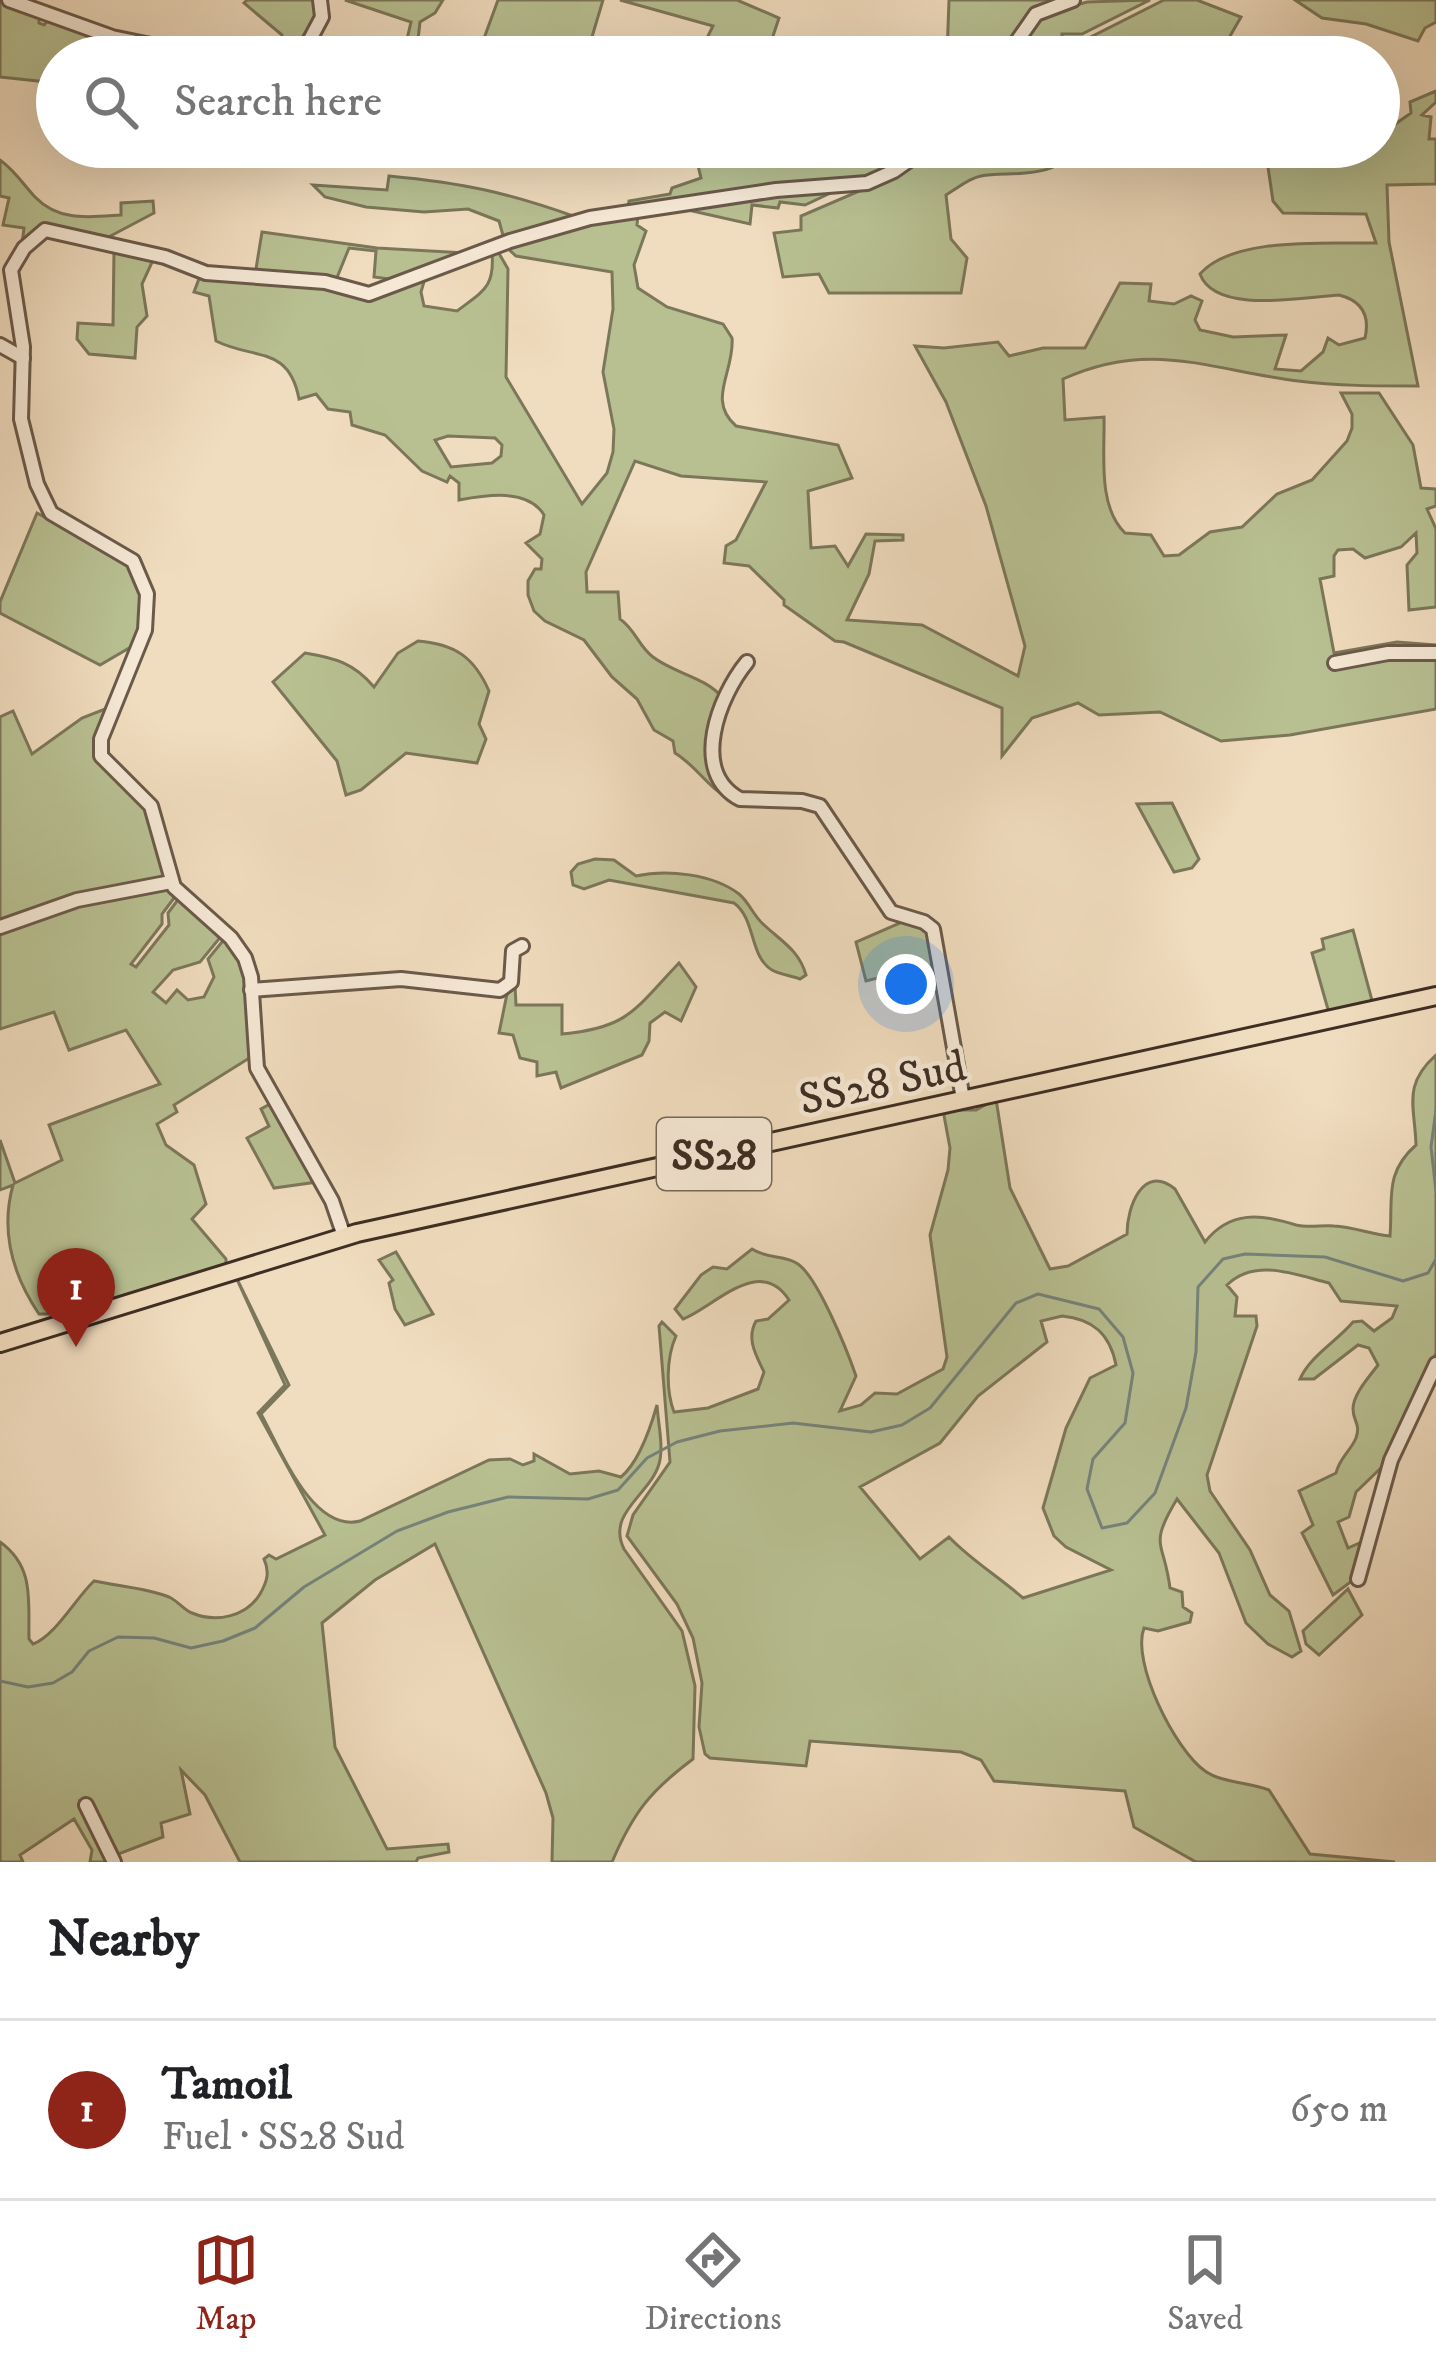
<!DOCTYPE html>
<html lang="en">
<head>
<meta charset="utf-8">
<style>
  body { margin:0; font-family:"IM FELL DW Pica",serif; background:#f6f6f6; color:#202124 }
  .you { position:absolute; left:906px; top:984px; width:42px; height:42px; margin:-30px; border:9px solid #fff; border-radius:50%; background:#1a73e8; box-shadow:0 0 0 18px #1a73e833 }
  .badge { display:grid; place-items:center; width:78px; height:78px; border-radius:50%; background:#8f2418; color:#fff; font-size:39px; font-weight:700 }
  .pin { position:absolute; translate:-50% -99px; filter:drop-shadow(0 3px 6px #0008) }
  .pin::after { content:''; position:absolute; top:63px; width:42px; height:36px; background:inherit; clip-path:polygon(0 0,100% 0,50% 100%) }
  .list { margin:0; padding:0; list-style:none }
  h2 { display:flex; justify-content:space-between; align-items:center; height:156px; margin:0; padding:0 48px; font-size:51px }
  h2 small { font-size:39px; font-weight:400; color:#757577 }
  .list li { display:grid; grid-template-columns:78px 1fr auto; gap:36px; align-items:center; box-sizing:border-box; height:180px; padding:0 48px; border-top:3px solid #e0e0e0 }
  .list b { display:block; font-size:45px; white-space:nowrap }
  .list p { margin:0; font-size:39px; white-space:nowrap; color:#757577 }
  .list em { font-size:39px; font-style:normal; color:#757577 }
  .icon { flex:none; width:66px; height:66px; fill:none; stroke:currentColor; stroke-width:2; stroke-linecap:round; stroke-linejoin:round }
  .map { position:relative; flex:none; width:1436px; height:1862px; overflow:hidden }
  .search { position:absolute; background:#fff; box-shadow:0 12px 48px #0002; left:36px; right:36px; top:36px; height:132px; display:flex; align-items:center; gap:30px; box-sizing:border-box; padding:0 42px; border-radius:66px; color:#757577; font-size:45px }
  .sheet { height:336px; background:#fff }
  nav { display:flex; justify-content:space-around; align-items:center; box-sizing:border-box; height:168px; border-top:3px solid #e0e0e0; background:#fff; font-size:33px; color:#757577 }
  nav a { display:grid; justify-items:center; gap:6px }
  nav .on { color:#8f2418 }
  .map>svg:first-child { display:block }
  .green { fill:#b8c092; stroke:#7c775a; stroke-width:3; fill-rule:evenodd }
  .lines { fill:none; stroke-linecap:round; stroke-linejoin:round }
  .stream { stroke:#76837b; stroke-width:3 }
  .minor-casing { stroke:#6b5a4a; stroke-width:18 }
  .major-casing { stroke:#3f2e23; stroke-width:22 }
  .minor { stroke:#f5e8d5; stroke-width:12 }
  .major { stroke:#f0dcbe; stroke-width:16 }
  .labels { text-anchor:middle; stroke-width:9; stroke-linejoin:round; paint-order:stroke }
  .shield { fill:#f5e8d5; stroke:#766658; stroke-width:3 }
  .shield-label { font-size:42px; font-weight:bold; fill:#3f2e23 }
  .street-label { font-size:45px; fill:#3f2e23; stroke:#f5e8d5 }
</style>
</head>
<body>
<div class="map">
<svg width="1436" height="1862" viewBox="0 0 1436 1862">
  <rect width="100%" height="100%" fill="#f0dcbe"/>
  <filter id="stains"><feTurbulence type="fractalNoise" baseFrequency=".00167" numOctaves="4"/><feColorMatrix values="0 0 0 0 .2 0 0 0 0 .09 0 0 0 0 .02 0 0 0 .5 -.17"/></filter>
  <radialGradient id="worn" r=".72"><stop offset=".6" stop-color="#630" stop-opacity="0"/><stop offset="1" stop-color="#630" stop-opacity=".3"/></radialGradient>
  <!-- green -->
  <g class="green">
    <polygon points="247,0 319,0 320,11 303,41 154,43 118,35 202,41 280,39 282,35 244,3"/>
    <polygon points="345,0 443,0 435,13 420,22 417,49 405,48 411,22"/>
    <polygon points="498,0 603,0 586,57 509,57 479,52"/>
    <polygon points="620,0 737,0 779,18 767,54 746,57 706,40 713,26"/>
    <polygon points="949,0 1056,0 1032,12 1001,57 947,57"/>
    <polygon points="1150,0 1082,34 1062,34 1062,45 1042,45 1042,57 1010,57 1041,15 1087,2"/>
    <polygon points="1164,0 1197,0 1241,17 1218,57 1083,57 1083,41"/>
    <polygon points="1295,0 1436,0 1436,22 1425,28 1418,41 1366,24 1322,18"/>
    <polygon points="0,1 39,15 39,23 44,25 49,19 112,42 109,57 57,57 57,83 0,77"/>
    <path d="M1436,91V102L1422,115L1431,117L1429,139H1436V184L1387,185L1389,242L1418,386C1378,386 1337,386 1298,381C1209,370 1151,339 1063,379L1065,420L1104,417C1105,453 1097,506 1125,533L1151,535L1164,556L1179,555L1210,532L1242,527L1277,494L1312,480L1347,441L1352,428V414L1341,393H1379L1413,445L1421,488L1436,489V506L1427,509L1436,529V607L1409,610L1407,565L1417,553L1416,533L1401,547L1365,558L1353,549L1338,550L1334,556V576L1320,579L1334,653L1397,642L1436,645V648L1390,657H1436V709L1290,735L1221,741L1160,712L1099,715L1078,703L1032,718L1002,756V708L844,642L835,641L784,605V600L749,566L724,563L726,546L736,540L766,482L681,476L635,461L586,572L587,592H618L620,619C635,629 639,647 653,657C675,674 704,676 723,698L710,755L732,800C707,788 698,767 675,753L673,741L654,730L637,699L612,677L584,640L545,621L534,611L528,595V581L535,569H541L542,559L526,543L540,534L544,515C528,488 486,495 459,500V483L450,476L447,482L422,471L385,435L352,425L350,412L328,409L316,394L299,399C289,345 254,360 216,341L209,296L194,292L200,276L331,288L356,296L425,278L421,292L424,306L457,311C483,291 495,288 492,252L497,250L508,269L506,377L582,504L607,473L613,452L614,429L603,372L613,309L612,272L516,256L506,247L591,222L638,214L637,225L646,231L634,265L638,288L667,307L723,324L732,338C735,371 706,400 736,426L838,445L852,478L808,491L811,548L835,546L848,566L866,534L903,535V540L875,541L869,574L847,620L922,625L1018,676L1025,646L986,506L946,402L915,346L944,348L998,342L1009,356L1043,348H1085L1120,283L1151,284L1149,301L1174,304L1191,296L1202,301L1195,320L1200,330L1233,337L1286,335L1275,369L1301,371L1323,352L1328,338L1339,345L1365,338C1370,316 1363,301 1339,295C1304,297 1215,315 1200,274C1233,236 1328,244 1376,243L1366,214L1283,213L1273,201L1268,167L1256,158L1135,147H1379V129L1391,127L1411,113L1410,102ZM448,436L495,438L502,445L501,456L492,463L451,467L435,440Z"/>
    <polygon points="700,147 922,147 898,165 865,180 628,208 629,201 670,194 672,188 701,178 696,157"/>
    <path d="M936,147H1071C1061,181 1009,171 981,176C969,178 956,189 946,195L951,239L967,258L961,293H829L819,274L783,277L774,233L801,230V216L892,177Z"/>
    <path d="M0,160C15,171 23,184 35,197C59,222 90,217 121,215V203L153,201L154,213L101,241L43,227L35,229L22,244L24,228L3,225L9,198L0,196Z"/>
    <path d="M389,176C463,183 506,192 576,217L504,239L499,221L468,209L424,212L366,207L325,197L313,185L387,190Z"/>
    <polygon points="837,190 805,205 780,202 778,208 752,205 750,224 679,208"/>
    <polygon points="262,232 377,248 466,253 397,280 374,277 376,251 349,248 336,280 255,275"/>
    <polygon points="114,251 154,258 142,284 147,316 137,327 135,358 89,354 77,339 78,323 113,325"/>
    <path d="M37,513L128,562C148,589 143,614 136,644L100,665L0,613V602Z"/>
    <path d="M418,641C455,644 474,657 489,691L479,724L486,739L477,763L406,753L361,790L346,795L337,761L273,682L305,653C335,658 354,663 374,687L398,653Z"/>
    <polygon points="110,707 97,750 149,808 166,880 7,920 0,918 0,717 13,711 32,754 82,718"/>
    <polygon points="1172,803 1199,859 1192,868 1174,872 1137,804"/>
    <path d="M595,859L614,860L636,876C667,869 713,874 739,894C749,902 753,915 763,924C781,941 799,950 806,975L800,979C792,976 778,974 772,970C749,956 756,919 734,903L609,880L584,889L573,885L571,872L578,864Z"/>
    <path d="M169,885L177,894L162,914V924L131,964L136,967L169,925L168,913L180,897L223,934L200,962L173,970L153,992L166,1003L177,990L188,1000L204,997L214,977L208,959L226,937L245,966L251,1057L174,1105L177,1112L157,1124L166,1145L194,1165L206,1204L192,1219L226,1259V1266L53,1320L51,1314H39C12,1274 0,1232 13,1185L0,1190V1140L15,1183L62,1160L49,1125L160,1084L126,1030L69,1050L54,1012L0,1029V931L82,902Z"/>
    <polygon points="902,922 927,927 942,988 933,990 926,966 866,981 856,942"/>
    <polygon points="1353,930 1373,1004 1329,1013 1312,953 1324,949 1322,939"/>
    <path d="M679,963L696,987L681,1021L665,1012L650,1023L649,1041L642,1055L561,1088L556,1072L537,1076V1062L520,1058L513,1035L499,1033L507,994L515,985L516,1005H562V1034C629,1028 635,1009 679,963Z"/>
    <path d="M1436,1055V1353L1386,1463L1356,1492L1349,1517L1338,1522L1348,1548L1364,1541L1356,1578L1333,1595L1302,1533L1313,1525L1299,1491L1336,1473C1340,1457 1350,1452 1356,1438C1361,1424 1353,1421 1353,1409C1353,1394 1370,1376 1378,1365L1369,1348L1358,1345L1314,1379H1300C1310,1356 1336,1342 1353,1322L1362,1321L1374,1331L1392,1318L1397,1306L1341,1301L1329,1283C1296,1275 1255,1257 1227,1285L1237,1297L1235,1316H1256L1257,1326L1207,1475L1210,1491L1250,1550L1270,1595L1289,1611L1301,1651L1292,1657L1268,1644L1246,1623L1219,1553L1177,1499C1148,1547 1164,1540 1170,1588L1182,1592L1183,1607L1192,1613L1190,1622L1158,1631L1144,1628C1131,1662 1175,1750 1205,1771C1222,1783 1249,1782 1269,1790L1310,1854L1395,1862H1196L1134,1827L1125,1791L994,1781L981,1760L961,1752L810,1741L806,1766L710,1758L705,1754L699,1727L702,1683L693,1638L677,1604L627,1536L633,1515L670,1462L659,1326L662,1322L676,1336C666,1358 666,1391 674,1412L708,1408L758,1389L764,1372C756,1355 746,1339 756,1321L768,1319L789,1300C760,1254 714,1307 683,1319L675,1309L701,1275L713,1267L727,1269L752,1249C769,1260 784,1254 798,1264C818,1278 847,1350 856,1376L840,1411L861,1405L875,1393L897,1394L943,1369L947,1357L930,1235L948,1170L950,1148L943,1110H976L996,1099L1010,1188L1050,1269L1068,1266L1127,1234C1127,1207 1143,1163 1175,1189L1205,1242C1230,1210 1262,1214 1296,1225C1308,1228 1322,1225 1334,1226C1353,1227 1371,1234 1390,1236C1393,1199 1384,1173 1416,1145C1415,1107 1402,1085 1436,1055ZM1062,1316C1093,1319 1110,1334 1116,1365L1090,1378L1066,1428L1043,1508L1054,1536L1066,1547L1111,1570L1023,1598C998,1576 972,1561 949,1537L920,1559L860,1487L940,1443L978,1396L1047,1342L1041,1321Z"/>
    <polygon points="272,1103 317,1182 274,1188 247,1138 269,1126 261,1109"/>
    <polygon points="396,1252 433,1314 405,1325 395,1309 389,1283 393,1280 379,1260"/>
    <path d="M235,1275L289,1385L261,1414C280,1448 312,1533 360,1521L489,1460L510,1459L523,1465L534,1461V1454L570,1474L599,1471L621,1477C639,1462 651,1426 657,1405C658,1423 664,1447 659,1464C650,1495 606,1513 624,1549L682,1631L695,1686L693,1759C650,1791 633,1813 612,1862H552L553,1818L546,1793L435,1544L375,1580L322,1623L335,1747L387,1849L448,1844L449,1852L418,1858L416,1862H240L205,1795L181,1770L190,1814L161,1823L163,1837L116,1855L87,1801H80L106,1862H90L92,1850L74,1819L20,1855L23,1862H0V1542C35,1567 28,1601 29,1639L33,1644C55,1636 75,1599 94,1581C118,1586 147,1588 169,1597C178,1601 184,1610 192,1613C216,1623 246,1617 260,1594C267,1582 270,1572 264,1559L269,1555L276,1559L325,1535L258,1413L285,1385Z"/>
    <polygon points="1348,1589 1362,1615 1319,1655 1306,1644 1303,1631"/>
  </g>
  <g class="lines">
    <!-- stream -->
    <g class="stream">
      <polyline points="1436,1110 1431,1147 1436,1191"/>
      <polyline points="0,1681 28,1687 53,1683 72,1672 89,1651 118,1637 154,1638 191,1648 223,1641 255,1628 304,1587 397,1531 448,1512 508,1497 588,1499 618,1490 647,1458 677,1442 720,1431 793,1423 871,1432 902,1425 930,1408 1016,1303 1038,1294 1099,1309 1123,1337 1133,1373 1125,1423 1093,1459 1087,1489 1102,1528 1127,1523 1155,1493 1186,1408 1196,1352 1198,1287 1223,1259 1245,1254 1325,1257 1403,1281 1428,1273 1436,1259"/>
    </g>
    <defs>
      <g id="minor">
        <polyline points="9,0 112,37 165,48 304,45 482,57"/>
        <polyline points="307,45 322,17 320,0"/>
        <polyline points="1006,57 1036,14 1073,0"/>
        <polyline points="0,345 23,358"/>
        <path d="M747,662C719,696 689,772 740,799L802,801L820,806L891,912L924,922L933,929L963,1099"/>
        <polyline points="1335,663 1388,653 1436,653"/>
        <polyline points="0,927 77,900 171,882"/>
        <polyline points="251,990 401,979 500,990 511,982 513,951 522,946"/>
        <polyline points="344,1236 332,1201 257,1068 251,977 245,958 231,938 174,887 151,806 101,756 101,739 145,630 147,594 133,561 51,513 37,484 21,419 23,347 11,270 24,248 45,230 165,257 206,273 325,282 369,294 510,241 590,218 776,190 867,183 894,171 928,147"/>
        <polyline points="1358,1579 1391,1460 1436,1364"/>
        <polyline points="86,1805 114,1862"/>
      </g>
      <polyline id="major" points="0,1343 357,1233 1436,996"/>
    </defs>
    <!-- minor casing -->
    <use href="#minor" class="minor-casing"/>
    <!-- major casing -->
    <use href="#major" class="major-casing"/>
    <!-- minor -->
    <use href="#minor" class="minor"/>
    <!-- major -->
    <use href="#major" class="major"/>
  </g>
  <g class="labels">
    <!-- shield labels -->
    <rect class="shield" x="657" y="1118" width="114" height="72" rx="9"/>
    <g class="shield-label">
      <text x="714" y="1169">SS28</text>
    </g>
    <!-- street labels -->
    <g class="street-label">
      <text transform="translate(882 1081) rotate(-12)" y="16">SS28 Sud</text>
    </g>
  </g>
  <rect width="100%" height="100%" filter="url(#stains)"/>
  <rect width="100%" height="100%" fill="url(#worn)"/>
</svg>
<div class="you"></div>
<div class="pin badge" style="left:76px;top:1347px">1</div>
<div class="search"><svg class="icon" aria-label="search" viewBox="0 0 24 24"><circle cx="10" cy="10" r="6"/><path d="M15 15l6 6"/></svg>Search here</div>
</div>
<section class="sheet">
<h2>Nearby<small></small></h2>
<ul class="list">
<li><span class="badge">1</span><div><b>Tamoil</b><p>Fuel · SS28 Sud</p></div><em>650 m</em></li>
</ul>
</section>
<nav>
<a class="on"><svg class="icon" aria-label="map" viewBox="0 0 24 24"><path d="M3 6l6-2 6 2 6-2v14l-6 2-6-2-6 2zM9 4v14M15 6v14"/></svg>Map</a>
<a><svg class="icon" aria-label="directions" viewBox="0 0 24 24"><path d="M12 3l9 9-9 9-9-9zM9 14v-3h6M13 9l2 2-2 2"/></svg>Directions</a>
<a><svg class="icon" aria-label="saved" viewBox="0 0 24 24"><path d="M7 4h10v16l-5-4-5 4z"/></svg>Saved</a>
</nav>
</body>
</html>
